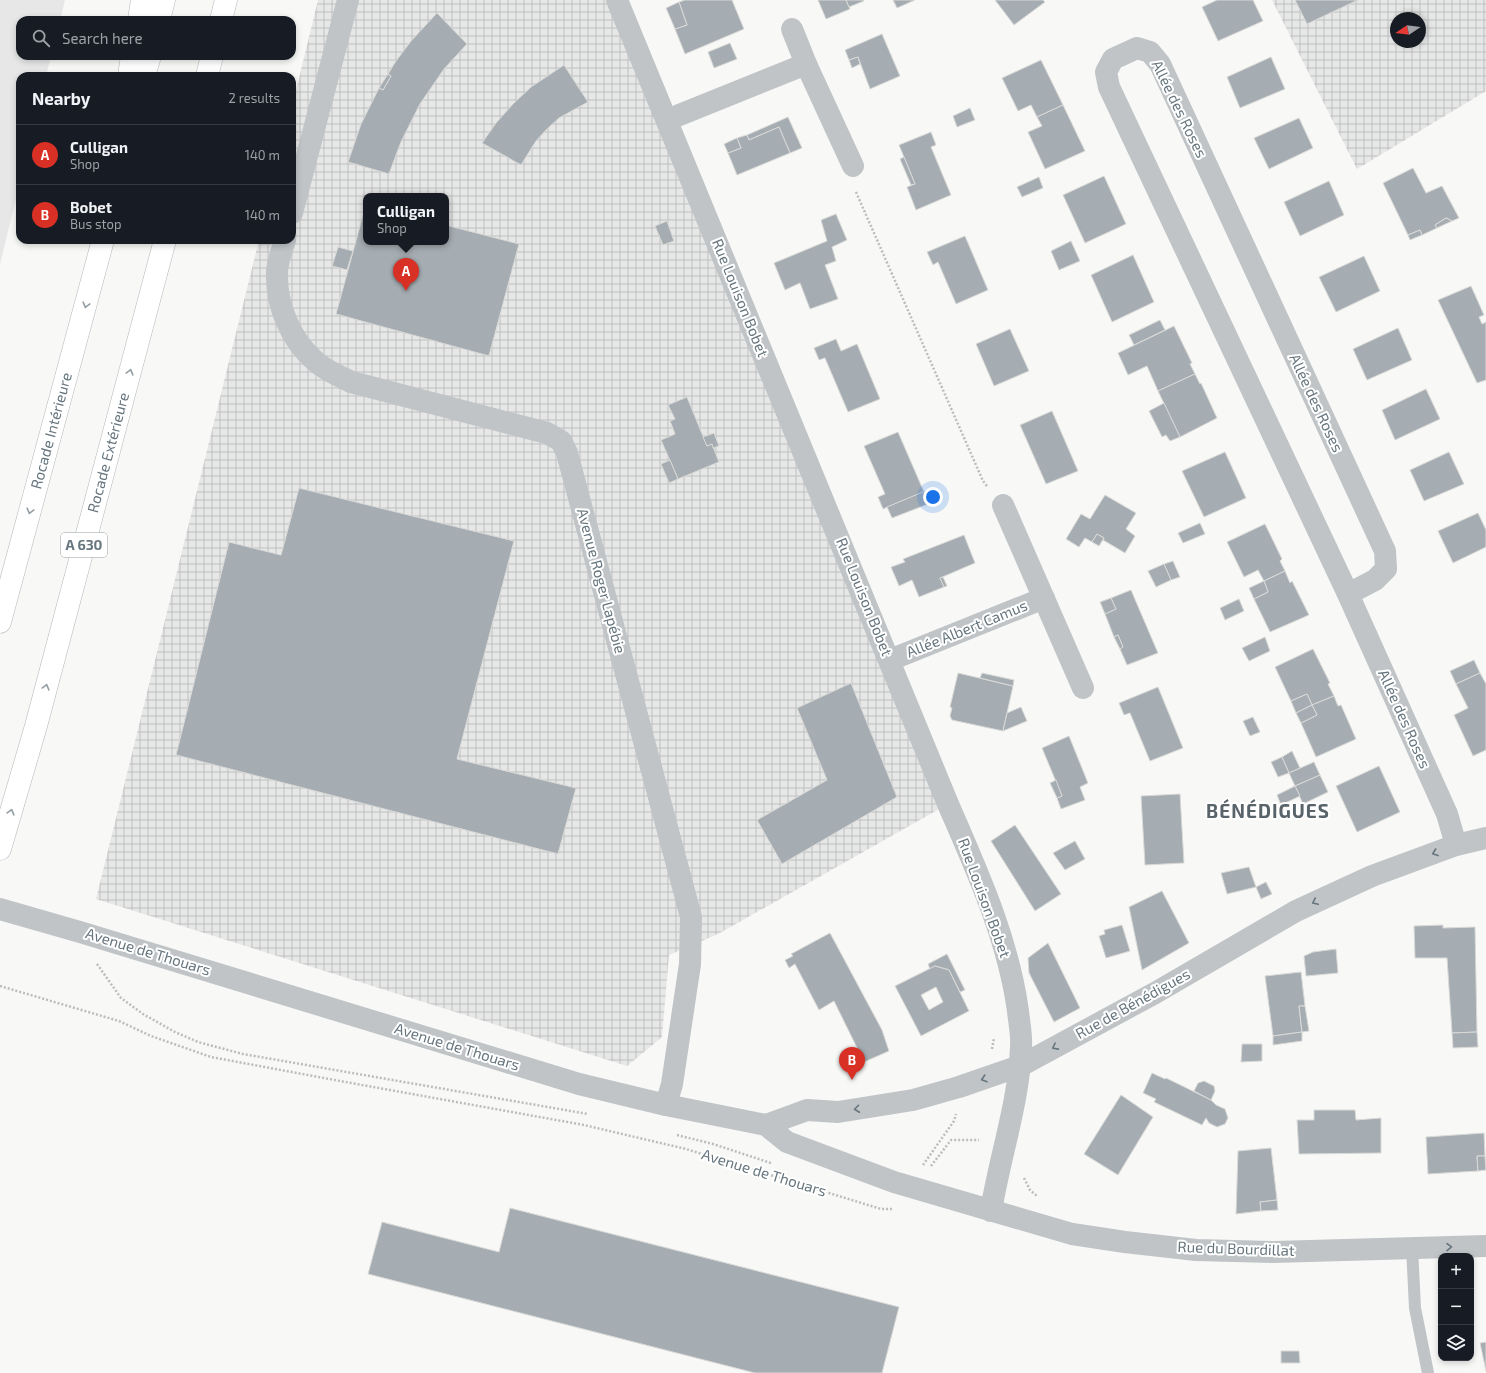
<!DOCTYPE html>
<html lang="en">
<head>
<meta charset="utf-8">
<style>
  body { margin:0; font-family:"Exo 2",sans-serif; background:#242831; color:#f1f3f6 }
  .controls { position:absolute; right:12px; bottom:12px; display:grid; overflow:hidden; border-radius:8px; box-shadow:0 2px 6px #0003 }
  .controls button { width:36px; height:36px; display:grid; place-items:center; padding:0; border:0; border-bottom:1px solid #363941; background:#171b24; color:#f1f3f6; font:20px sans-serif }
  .compass { position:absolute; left:1390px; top:12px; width:36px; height:36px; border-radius:50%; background:#171b24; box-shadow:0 2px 6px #0003; rotate:257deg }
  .you { position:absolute; left:933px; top:497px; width:14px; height:14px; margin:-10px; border:3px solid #fff; border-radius:50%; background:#1a73e8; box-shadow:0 0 0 6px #1a73e833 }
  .badge { display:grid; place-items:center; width:26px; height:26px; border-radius:50%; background:#d93025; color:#fff; font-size:13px; font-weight:700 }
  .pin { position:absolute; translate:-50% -33px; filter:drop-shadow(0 1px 2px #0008) }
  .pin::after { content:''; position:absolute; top:21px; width:14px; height:12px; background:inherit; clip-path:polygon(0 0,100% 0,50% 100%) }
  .popup { position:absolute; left:363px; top:193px; width:86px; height:52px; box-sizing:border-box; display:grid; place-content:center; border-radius:8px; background:#171b24; filter:drop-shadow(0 1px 3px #0005); font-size:13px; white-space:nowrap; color:#9ea1a6 }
  .popup b { font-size:15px; color:#f1f3f6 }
  .popup::after { content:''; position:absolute; left:50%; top:100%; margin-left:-8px; border:8px solid transparent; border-top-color:#171b24 }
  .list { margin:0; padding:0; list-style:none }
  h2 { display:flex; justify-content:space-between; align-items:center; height:52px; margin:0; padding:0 16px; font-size:17px }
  h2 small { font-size:13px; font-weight:400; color:#9ea1a6 }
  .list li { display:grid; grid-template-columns:26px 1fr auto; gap:12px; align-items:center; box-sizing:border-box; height:60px; padding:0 16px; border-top:1px solid #363941 }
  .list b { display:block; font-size:15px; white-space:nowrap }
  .list p { margin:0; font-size:13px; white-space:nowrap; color:#9ea1a6 }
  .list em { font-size:13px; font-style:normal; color:#9ea1a6 }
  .icon { flex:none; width:22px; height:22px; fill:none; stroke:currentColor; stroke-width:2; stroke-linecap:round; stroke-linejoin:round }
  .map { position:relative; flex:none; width:1486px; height:1373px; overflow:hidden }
  .search { position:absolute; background:#171b24; box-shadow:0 2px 6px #0003; left:16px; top:16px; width:280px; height:44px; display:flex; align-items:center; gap:10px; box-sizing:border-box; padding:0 14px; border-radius:12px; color:#9ea1a6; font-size:15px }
  .panel { position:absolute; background:#171b24; box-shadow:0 2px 6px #0003; left:16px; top:72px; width:280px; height:172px; border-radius:12px }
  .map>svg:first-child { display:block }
  .built { fill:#e6e7e6 }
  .industrial { fill:url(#industrial-grid); fill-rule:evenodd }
  .building { fill:#a5adb2; stroke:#dadad8; fill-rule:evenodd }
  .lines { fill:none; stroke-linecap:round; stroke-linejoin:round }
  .motorway-casing { stroke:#b3b7ba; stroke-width:23 }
  .path { stroke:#babdbf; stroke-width:2.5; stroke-dasharray:2 2; stroke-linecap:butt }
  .service { stroke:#c0c4c7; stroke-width:12 }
  .minor { stroke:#c0c4c7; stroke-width:22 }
  .tertiary { stroke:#c0c4c7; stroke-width:22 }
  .motorway { stroke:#fff; stroke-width:22 }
  .oneway { stroke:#949ea5 }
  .oneway2 { stroke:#66757e }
  .labels { text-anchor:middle; stroke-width:4; stroke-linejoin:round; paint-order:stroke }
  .shield { fill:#fff; stroke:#949ea5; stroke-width:1 }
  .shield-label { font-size:14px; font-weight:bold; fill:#66757e }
  .street-label { font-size:15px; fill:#66757e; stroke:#fff }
  .district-label { font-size:19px; font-weight:bold; letter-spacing:1px; fill:#58636a; stroke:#fff }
</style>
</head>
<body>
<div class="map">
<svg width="1486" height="1373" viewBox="0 0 1486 1373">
  <defs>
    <pattern id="industrial-grid" width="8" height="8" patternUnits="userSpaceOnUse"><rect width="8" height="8" fill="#e6e7e6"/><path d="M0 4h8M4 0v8" fill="none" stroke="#bec0c0"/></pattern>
  </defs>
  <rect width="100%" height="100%" fill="#f8f8f6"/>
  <!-- built -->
  <polygon class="built" points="0,0 65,0 60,20 20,20 20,56 51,56 46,76 20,76 20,183 0,264"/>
  <!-- industrial -->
  <g class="industrial">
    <path d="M318,0H617L948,804L718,934L669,955L662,1037L627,1066L96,899L259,240H292V107ZM366,196H446V242H366Z"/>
    <path d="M1272,0H1486V91L1357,169ZM1396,18H1420V42H1396Z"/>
  </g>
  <!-- building -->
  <g class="building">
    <polygon points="685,0 732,0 744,29 685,54 675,29 687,25 679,2"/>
    <polygon points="818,0 846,0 850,9 826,19"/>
    <polygon points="846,0 863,0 864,1 849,7"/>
    <polygon points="893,0 915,0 897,8"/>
    <polygon points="995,0 1043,0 1045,2 1014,25"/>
    <polygon points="1217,0 1253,0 1263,21 1218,41 1202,7"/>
    <polygon points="1295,0 1358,0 1307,24"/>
    <polygon points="679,2 687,25 675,29 666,8"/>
    <polygon points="437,13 467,44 444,69 420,104 401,142 389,174 348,162 361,124 379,88 383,90 391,76 388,74 396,61 411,41"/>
    <polygon points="882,34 900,76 870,89 858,57 849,60 845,50"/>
    <polygon points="730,43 737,59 714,68 708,52"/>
    <polygon points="858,57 860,64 852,68 849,60"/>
    <polygon points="1271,57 1285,89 1240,108 1227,77"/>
    <polygon points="1041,60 1063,105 1037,117 1031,105 1018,111 1002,78"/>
    <polygon points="564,65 588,102 559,118 546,130 536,141 521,165 482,143 496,123 513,104 531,87"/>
    <polygon points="388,74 391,76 383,90 379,88"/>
    <polygon points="1063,105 1085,151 1045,169 1028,132 1042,126 1037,117"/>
    <polygon points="970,108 975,120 957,127 953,116"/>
    <polygon points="788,117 802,148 790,153 779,127 749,140 747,135"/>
    <polygon points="1299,118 1313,148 1269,169 1254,138"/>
    <polygon points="779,127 790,153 737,175 728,153 741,148 737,138 747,135 749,140"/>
    <polygon points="931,132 936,145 931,147 951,195 916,210 907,187 915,184 899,145"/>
    <polygon points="737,138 741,148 728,153 724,144"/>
    <polygon points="904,157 915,184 911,185 900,159"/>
    <polygon points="1413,168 1426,193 1442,186 1459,218 1452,221 1446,218 1435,225 1437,228 1422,235 1420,230 1408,235 1383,183"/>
    <polygon points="1104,176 1126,224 1085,243 1063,195"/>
    <polygon points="1039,177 1043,188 1022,197 1017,187"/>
    <polygon points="1329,181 1344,215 1300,236 1284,202"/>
    <polygon points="366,204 366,242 446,242 446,225 519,244 489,356 336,314"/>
    <polygon points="836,214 847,240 832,247 836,261 825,265 838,299 810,309 800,283 785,290 774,263 827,241 821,220"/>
    <polygon points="1446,218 1452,221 1437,228 1435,225"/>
    <polygon points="667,221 674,241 663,245 655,226"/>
    <polygon points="1420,230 1422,235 1410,240 1408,235"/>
    <polygon points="965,236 988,290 956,304 938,262 933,265 927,252"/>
    <polygon points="1071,241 1080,261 1059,270 1051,251"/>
    <polygon points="338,247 353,251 347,270 332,266"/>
    <polygon points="1133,255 1154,302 1112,322 1091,275"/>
    <polygon points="1364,256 1380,291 1336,312 1319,277"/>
    <polygon points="1471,286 1484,315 1479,317 1482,324 1486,322 1486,380 1477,383 1438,300"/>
    <polygon points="1160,320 1165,330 1134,345 1129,335"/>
    <polygon points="1174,326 1192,363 1190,364 1195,374 1158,391 1147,366 1128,375 1118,353"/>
    <polygon points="1398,328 1412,360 1367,380 1353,349"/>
    <polygon points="1010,329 1029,371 994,386 976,344"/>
    <polygon points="836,339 841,351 857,344 880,399 848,412 825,358 819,360 814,348"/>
    <polygon points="1195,374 1200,384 1201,383 1217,418 1180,437 1158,391"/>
    <polygon points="1426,389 1440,419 1395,440 1382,410"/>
    <polygon points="687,397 707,446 712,444 719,462 678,479 661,440 675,434 670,421 675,419 668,405"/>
    <polygon points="1164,403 1180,437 1170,441 1166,435 1162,437 1149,411"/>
    <polygon points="1052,411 1078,471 1046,484 1020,425"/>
    <polygon points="898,432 924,492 883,509 878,497 885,494 864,446"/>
    <polygon points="714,433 719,446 713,448 712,444 707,446 703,437"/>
    <polygon points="1225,452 1246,498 1204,517 1182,471"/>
    <polygon points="1449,452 1464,484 1424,501 1410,470"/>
    <polygon points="670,460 678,479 669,483 661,464"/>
    <polygon points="299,488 514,541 457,759 576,788 558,854 176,755 229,542 281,555"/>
    <polygon points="930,489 936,501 892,518 887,507"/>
    <polygon points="1105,495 1136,513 1126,529 1135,536 1125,553 1103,540 1104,538 1097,534 1092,542 1085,538 1079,547 1066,539 1081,514 1090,519"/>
    <polygon points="1478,513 1486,530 1486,547 1453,563 1438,531"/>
    <polygon points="1200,523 1205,534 1183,543 1178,533"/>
    <polygon points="1265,524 1282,559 1280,561 1285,571 1264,581 1258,570 1244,577 1227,542"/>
    <polygon points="1097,534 1104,538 1099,546 1092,542"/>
    <polygon points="964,535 975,563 940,578 944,587 919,597 912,580 899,586 891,567 905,562 903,559"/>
    <polygon points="1173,561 1180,577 1171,580 1164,564"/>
    <polygon points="1164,564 1171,580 1156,587 1148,571"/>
    <polygon points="1285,571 1290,583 1292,581 1309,615 1270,632 1254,599 1268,592 1264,581"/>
    <polygon points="943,577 947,586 944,587 940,578"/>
    <polygon points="1264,581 1268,592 1254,599 1249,588"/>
    <polygon points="1131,590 1158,653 1127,665 1120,649 1123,647 1118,635 1114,637 1105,614 1116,609 1111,598"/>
    <polygon points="1111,598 1116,609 1105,614 1100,602"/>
    <polygon points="1239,599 1244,611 1225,620 1220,608"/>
    <polygon points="1118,635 1123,647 1120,649 1114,637"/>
    <polygon points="1265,637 1270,651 1249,661 1242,648"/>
    <polygon points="1313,649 1330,683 1328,684 1334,696 1312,705 1307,694 1291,701 1275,667"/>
    <polygon points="1474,660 1480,673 1456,684 1450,671"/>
    <polygon points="958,673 1013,686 1003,731 952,720 950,716 952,708 950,707"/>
    <polygon points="982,673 1014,680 1013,686 980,678"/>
    <polygon points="1480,673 1486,684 1486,750 1473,756 1454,715 1468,708 1456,684"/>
    <polygon points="851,683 897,797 782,864 757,820 827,780 797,708"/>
    <polygon points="1158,687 1183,748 1150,761 1130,713 1124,715 1119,703"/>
    <polygon points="1307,694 1312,705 1296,713 1291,701"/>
    <polygon points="1334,696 1338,706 1341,705 1356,739 1316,757 1301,723 1317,715 1312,705"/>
    <polygon points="1312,705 1317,715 1301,723 1296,713"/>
    <polygon points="1021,707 1027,721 1003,731 1007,713"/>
    <polygon points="1253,717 1260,732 1250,736 1243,721"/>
    <polygon points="1069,736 1088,783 1080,787 1085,800 1061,809 1057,798 1062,796 1042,748"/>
    <polygon points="1292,751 1300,768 1289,773 1282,757"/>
    <polygon points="1282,757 1289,773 1278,777 1271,762"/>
    <polygon points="1314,762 1320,775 1295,786 1289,773"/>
    <polygon points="1379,766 1400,812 1357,832 1336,786"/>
    <polygon points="1320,775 1328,792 1303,804 1295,786"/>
    <polygon points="1056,780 1062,796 1057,798 1050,783"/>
    <polygon points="1295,786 1300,796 1281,805 1277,795"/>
    <polygon points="1180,794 1184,863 1145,865 1141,796"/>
    <polygon points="1015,825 1061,894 1035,911 991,841"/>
    <polygon points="1075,841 1085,859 1065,870 1053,853"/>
    <polygon points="1249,867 1256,887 1227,894 1221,873"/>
    <polygon points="1266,882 1272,894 1261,899 1256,887"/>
    <polygon points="1162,891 1189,943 1142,970 1129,907"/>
    <polygon points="1122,925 1130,951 1106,958 1099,936 1105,934 1104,930"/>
    <polygon points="1443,925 1443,928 1475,927 1477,1032 1452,1033 1447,958 1415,958 1414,926"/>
    <polygon points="830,933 882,1030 889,1051 864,1062 834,1001 819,1010 795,964 789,968 785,960 793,956 791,954"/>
    <polygon points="1048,943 1080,1008 1054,1022 1029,973 1028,958"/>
    <polygon points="1336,949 1338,973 1306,976 1304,956 1313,952"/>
    <polygon points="947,954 965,990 960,992 949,970 935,966 930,969 928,964"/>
    <path d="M935,966L949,970L969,1011L921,1036L895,986ZM936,987L943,1002L929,1010L921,995Z"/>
    <polygon points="1301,972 1305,1006 1299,1006 1302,1032 1273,1036 1265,976"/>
    <polygon points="1299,1006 1305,1006 1309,1031 1302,1032"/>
    <polygon points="1302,1032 1302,1041 1273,1045 1273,1036"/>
    <polygon points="1477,1032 1478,1047 1453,1048 1452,1033"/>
    <polygon points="1242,1044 1262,1044 1262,1061 1241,1062"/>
    <polygon points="1152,1073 1165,1079 1166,1078 1211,1100 1216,1105 1225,1109 1228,1118 1225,1124 1217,1127 1209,1123 1206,1118 1202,1125 1154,1102 1156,1099 1143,1093"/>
    <polygon points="1204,1081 1214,1086 1215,1091 1211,1100 1194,1091 1198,1083"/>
    <polygon points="1121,1095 1153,1117 1118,1175 1084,1154"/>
    <polygon points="1314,1110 1355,1110 1356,1120 1381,1118 1381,1153 1299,1154 1297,1120 1314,1120"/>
    <polygon points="1484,1133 1485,1156 1477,1156 1478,1171 1428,1174 1426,1137"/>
    <polygon points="1271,1148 1277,1200 1260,1202 1261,1211 1236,1214 1238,1151"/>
    <polygon points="1477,1156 1485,1156 1486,1170 1478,1171"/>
    <polygon points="1277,1200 1278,1210 1261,1211 1260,1202"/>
    <polygon points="510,1208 899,1307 882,1373 755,1373 368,1274 382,1222 499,1252"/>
    <polygon points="1486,1342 1486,1371 1480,1343"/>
    <polygon points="1281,1351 1299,1351 1300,1363 1281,1363"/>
  </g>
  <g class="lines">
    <defs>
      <g id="motorway">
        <polyline points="139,20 142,0"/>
        <polyline points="159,20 164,0"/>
        <polyline points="221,20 226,0"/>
        <polyline points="129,76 132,56"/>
        <polyline points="144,76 150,56"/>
        <polyline points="207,76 212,56"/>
        <path id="s1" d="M0,622L103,240"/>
        <path id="s2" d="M0,849L36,726L165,240"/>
      </g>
    </defs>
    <!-- motorway casing -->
    <use href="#motorway" class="motorway-casing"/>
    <!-- path -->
    <g class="path">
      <polyline points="856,192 983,481 987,486"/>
      <polyline points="97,964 121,998 143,1014 175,1032 198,1042 243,1054 588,1114"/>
      <polyline points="0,986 119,1021 151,1036 211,1057 340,1081 584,1125 686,1149 881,1209 892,1209"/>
      <polyline points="992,1049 994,1038"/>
      <polyline points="677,1135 713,1144 771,1163"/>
      <polyline points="923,1165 954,1121 956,1114"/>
      <polyline points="931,1166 951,1140 979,1140"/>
      <polyline points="1024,1178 1030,1190 1037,1196"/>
    </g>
    <!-- service -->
    <polyline class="service" points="1412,1247 1415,1308 1428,1373"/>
    <!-- minor -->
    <g class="minor">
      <path d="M617,0L948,804C977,871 1008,938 1018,1011C1019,1022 1022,1035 1021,1047C1019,1102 1000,1156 991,1211"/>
      <polyline points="792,29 806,64"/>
      <polyline points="667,120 806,64 853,166"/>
      <polyline points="292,213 348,0"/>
      <path d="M285,240C282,250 277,262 277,273C276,304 290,339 314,360C324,370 338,375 351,382L547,433L561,441L567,453L691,917L690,964L672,1084L666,1105"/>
      <polyline points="1003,505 1083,688"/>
      <polyline points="1348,594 1375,580 1386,569 1385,551 1160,64 1150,52 1137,48 1113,59 1106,72 1109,87 1348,594 1447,814 1456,845"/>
      <polyline points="890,660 1044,598"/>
    </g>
    <!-- tertiary -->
    <g class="tertiary">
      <polyline points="0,909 80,932 579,1084 666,1105 766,1125 787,1142 894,1182 1072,1234 1125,1242 1196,1250 1274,1252 1486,1246"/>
      <polyline points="766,1125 807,1110 838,1112 913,1100 959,1087 1020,1066 1155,993 1296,911 1372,876 1456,845 1486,838"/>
    </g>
    <!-- motorway -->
    <use href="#motorway" class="motorway"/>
  </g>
  <!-- one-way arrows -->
  <defs><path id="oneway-chevron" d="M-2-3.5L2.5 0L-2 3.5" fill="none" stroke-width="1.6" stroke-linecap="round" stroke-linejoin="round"/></defs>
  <g class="oneway">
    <use href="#oneway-chevron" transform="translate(86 305) rotate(105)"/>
    <use href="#oneway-chevron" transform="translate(130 372) rotate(-75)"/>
    <use href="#oneway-chevron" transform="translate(30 511) rotate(105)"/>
    <use href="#oneway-chevron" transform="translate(46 687) rotate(-75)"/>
    <use href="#oneway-chevron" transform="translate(11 812) rotate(-74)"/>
  </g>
  <g class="oneway2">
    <use href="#oneway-chevron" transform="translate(1435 853) rotate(160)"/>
    <use href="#oneway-chevron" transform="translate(1315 902) rotate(155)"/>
    <use href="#oneway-chevron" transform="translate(1055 1047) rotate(152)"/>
    <use href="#oneway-chevron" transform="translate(984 1079) rotate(162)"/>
    <use href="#oneway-chevron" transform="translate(857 1109) rotate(173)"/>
    <use href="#oneway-chevron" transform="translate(1449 1247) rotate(-1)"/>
  </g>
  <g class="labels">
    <!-- shield labels -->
    <rect class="shield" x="61" y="533" width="46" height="24" rx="3"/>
    <g class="shield-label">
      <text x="84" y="550">A 630</text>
    </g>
    <!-- street labels -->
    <g class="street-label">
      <text transform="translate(1179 109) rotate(64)" y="5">Allée des Roses</text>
      <text transform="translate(740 298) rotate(68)" y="5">Rue Louison Bobet</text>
      <text transform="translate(1316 403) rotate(65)" y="5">Allée des Roses</text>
      <text dy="5" stroke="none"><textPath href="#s1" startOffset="198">Rocade Intérieure</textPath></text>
      <text dy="5" stroke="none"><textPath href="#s2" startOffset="411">Rocade Extérieure</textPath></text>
      <text transform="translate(601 581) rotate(75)" y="5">Avenue Roger Lapébie</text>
      <text transform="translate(864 597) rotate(68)" y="5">Rue Louison Bobet</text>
      <text transform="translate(967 629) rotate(-22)" y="5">Allée Albert Camus</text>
      <text transform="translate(1404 719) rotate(66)" y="5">Allée des Roses</text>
      <text transform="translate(984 898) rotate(70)" y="5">Rue Louison Bobet</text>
      <text transform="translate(148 952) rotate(17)" y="5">Avenue de Thouars</text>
      <text transform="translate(1133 1004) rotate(-29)" y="5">Rue de Bénédigues</text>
      <text transform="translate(457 1047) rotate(17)" y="5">Avenue de Thouars</text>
      <text transform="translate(764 1173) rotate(17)" y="5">Avenue de Thouars</text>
      <text transform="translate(1236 1249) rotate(2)" y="5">Rue du Bourdillat</text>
    </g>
    <!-- district labels -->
    <g class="district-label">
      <text x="1268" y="818">BÉNÉDIGUES</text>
    </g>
  </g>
</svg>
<div class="controls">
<button>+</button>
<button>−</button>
<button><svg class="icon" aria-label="layers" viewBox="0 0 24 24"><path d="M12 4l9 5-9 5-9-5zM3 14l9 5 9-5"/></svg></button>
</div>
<svg class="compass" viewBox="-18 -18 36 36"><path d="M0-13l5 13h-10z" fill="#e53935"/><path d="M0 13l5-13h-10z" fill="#9ea1a6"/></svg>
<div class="you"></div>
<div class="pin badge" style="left:406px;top:291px">A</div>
<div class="popup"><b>Culligan</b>Shop</div>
<div class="pin badge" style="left:852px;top:1080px">B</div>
<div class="search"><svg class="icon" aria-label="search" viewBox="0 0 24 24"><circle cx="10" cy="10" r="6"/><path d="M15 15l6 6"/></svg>Search here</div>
<section class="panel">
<h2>Nearby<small>2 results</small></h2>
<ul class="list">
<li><span class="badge">A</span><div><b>Culligan</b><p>Shop</p></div><em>140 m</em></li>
<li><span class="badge">B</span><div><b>Bobet</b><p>Bus stop</p></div><em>140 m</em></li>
</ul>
</section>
</div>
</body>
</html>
